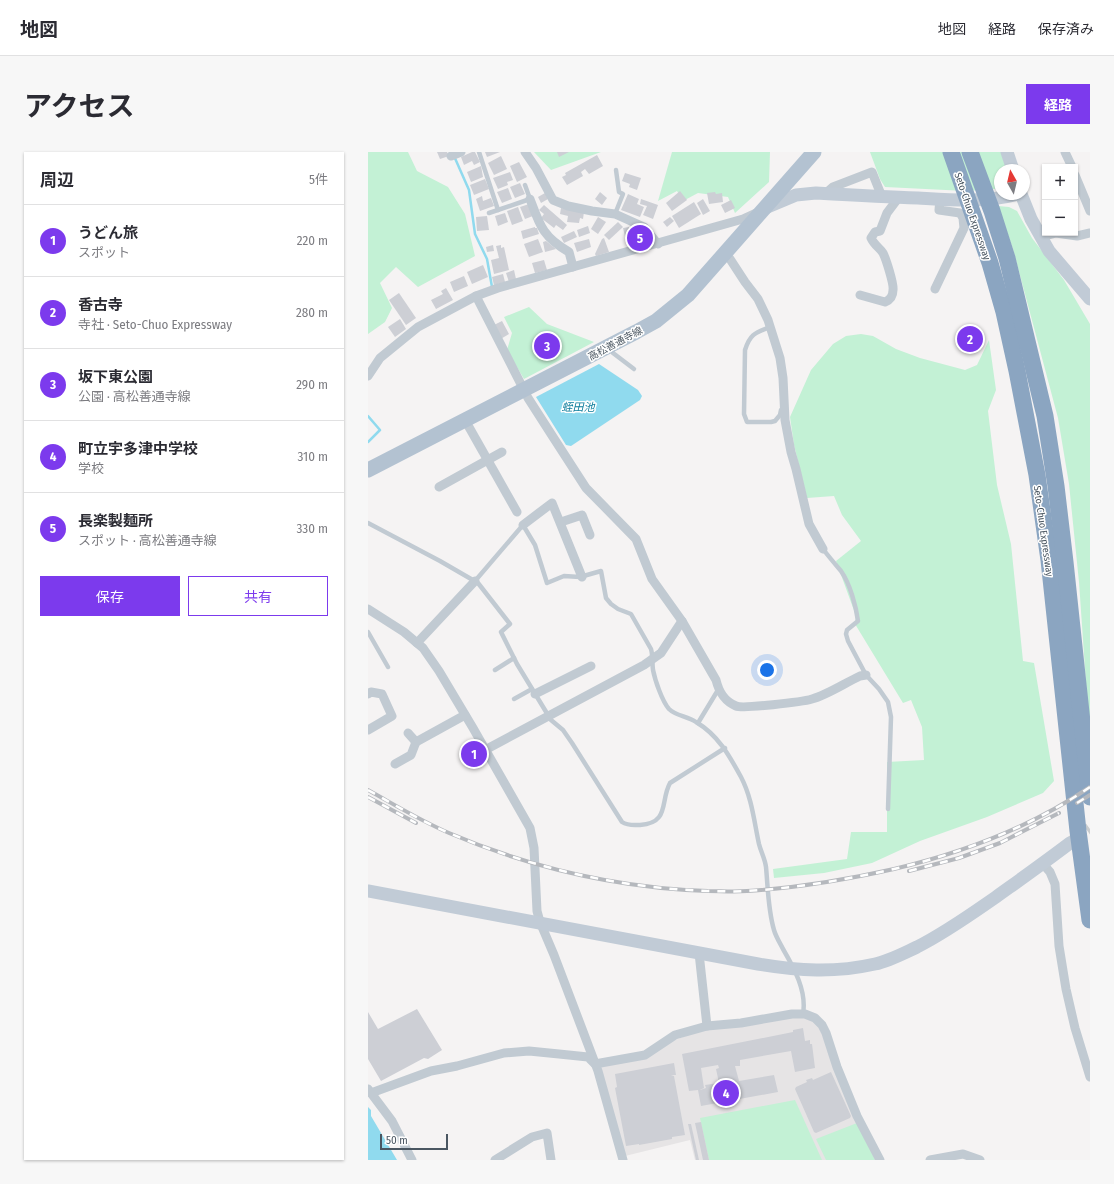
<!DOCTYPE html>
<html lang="ja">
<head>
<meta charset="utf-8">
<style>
  body { margin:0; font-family:"Fira Sans Condensed","Noto Sans JP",sans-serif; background:#f7f7f7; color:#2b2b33 }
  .controls { position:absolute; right:12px; top:12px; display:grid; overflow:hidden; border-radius:0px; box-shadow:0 1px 3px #0004 }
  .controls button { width:36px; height:36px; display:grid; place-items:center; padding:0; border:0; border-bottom:1px solid #e1e1e2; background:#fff; color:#2b2b33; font:20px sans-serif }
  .compass { position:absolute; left:626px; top:12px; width:36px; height:36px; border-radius:50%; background:#fff; box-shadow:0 1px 3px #0004; rotate:352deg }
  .scale { position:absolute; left:12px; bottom:10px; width:68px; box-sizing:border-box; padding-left:4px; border:2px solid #4a5661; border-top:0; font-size:11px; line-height:14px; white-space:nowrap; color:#4a5661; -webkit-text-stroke:3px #fff; paint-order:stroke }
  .you { position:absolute; left:399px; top:518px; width:14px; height:14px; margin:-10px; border:3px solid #fff; border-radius:50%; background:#1a73e8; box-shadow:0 0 0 6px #1a73e833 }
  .badge { display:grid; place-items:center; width:26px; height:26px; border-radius:50%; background:#7c3aed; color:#fff; font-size:13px; font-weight:700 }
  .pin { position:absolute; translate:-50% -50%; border:2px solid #fff; box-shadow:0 1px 4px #0006 }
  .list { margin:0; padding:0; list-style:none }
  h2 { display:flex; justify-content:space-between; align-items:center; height:52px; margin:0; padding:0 16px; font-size:17px }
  h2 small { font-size:13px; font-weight:400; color:#7c7c81 }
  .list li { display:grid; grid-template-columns:26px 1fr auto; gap:12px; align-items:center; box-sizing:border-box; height:72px; padding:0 16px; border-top:1px solid #e1e1e2 }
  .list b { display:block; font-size:15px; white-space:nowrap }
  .list p { margin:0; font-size:13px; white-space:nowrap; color:#7c7c81 }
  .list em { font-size:13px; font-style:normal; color:#7c7c81 }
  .actions { display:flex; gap:8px; padding:12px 16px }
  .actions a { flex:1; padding:9px 0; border:1px solid #7c3aed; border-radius:0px; text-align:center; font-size:14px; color:#7c3aed }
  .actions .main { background:#7c3aed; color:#fff }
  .map { position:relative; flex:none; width:722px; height:1008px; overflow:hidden; border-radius:0px }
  header { display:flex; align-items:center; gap:24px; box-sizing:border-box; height:56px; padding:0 20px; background:#fff; border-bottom:1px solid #e1e1e2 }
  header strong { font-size:19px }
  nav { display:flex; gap:22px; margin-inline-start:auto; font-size:14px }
  .intro { display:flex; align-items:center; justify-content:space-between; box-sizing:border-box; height:96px; padding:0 24px }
  h1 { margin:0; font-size:28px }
  .button { padding:10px 18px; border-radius:0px; background:#7c3aed; color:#fff; font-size:14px; font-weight:700 }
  main { display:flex; gap:24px; padding:0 24px }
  aside { flex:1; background:#fff; border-radius:0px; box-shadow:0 1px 3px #0004 }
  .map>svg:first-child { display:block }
  .education { fill:#e6e4e5 }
  .green { fill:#c3f1d5 }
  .water { fill:#90daee }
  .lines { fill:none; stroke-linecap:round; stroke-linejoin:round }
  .stream { stroke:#90daee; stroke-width:2.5 }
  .building { fill:#cdcfd5; fill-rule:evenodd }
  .secondary-tunnel { stroke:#caccce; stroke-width:13; stroke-dasharray:13 6; stroke-linecap:butt }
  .lane { stroke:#c1cad2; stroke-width:4.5 }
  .street { stroke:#c1cad2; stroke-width:9 }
  .secondary { stroke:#c1cbd6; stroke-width:13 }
  .primary { stroke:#b3c2d1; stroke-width:15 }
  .highway { stroke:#8ba5c1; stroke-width:17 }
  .rail-casing { stroke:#b5b8bd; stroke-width:4 }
  .rail { stroke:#fff; stroke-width:2.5; stroke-dasharray:8; stroke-linecap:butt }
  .labels { text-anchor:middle; stroke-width:3; stroke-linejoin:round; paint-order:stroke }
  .street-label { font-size:10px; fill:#4a5661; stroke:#fff }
  .water-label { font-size:11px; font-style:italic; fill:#0c7c9b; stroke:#fff }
</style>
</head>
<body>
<header>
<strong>地図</strong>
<nav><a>地図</a><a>経路</a><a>保存済み</a></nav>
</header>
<div class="intro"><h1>アクセス</h1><a class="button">経路</a></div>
<main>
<aside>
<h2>周辺<small>5件</small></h2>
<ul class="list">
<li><span class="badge">1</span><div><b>うどん旅</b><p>スポット</p></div><em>220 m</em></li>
<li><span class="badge">2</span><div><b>香古寺</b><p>寺社 · Seto-Chuo Expressway</p></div><em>280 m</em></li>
<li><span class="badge">3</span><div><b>坂下東公園</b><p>公園 · 高松善通寺線</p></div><em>290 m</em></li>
<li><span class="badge">4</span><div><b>町立宇多津中学校</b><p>学校</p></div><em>310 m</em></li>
<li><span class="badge">5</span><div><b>長楽製麺所</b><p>スポット · 高松善通寺線</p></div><em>330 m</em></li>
</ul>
<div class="actions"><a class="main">保存</a><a>共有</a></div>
</aside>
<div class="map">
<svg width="722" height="1008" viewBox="0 0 722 1008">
  <rect width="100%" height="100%" fill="#f5f3f3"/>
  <!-- education -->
  <polygon class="education" points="423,866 441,866 450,873 507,1008 327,1008 322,988 257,1004 232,915 318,884 330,879"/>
  <!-- green -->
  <g class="green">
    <polygon points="0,0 40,0 49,19 80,35 97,62 107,104 50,135 28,115 12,131 24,156 17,170 0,182"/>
    <polygon points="166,0 233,0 183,18"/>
    <polygon points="304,0 402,0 401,30 367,61 360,45 330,41 315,49 309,39 290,49"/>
    <polygon points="502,0 634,0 639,18 632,18 632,29 627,37 598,39 517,35 512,27"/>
    <polygon points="630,54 641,55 649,59 664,86 696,128 722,172 722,589 711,430 701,332 690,266 645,97"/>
    <polygon points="161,155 179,172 226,190 156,227 139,198 144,181 136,165"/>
    <polygon points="493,182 505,184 528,197 552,206 597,218 609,213 621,188 628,238 620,259 629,333 643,392 655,509 666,511 686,629 675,641 619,665 552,689 504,711 456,721 406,726 405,717 479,707 483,680 519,680 519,610 556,608 554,575 543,548 535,551 487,472 488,464 468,409 493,389 474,363 466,344 439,346 426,293 422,265 443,218 465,192 478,184"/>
    <polygon points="427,948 454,1008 341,1008 332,966"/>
    <polygon points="489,971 507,1008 458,1008 448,987"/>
  </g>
  <!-- water -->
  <g class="water">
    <polygon points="231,212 270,238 274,244 272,248 203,294 198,293 168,245"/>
    <polygon points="0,955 3,958 3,964 29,1008 0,1008"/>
  </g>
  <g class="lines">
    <!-- stream -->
    <g class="stream">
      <polyline points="86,4 101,38 107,82 119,107 124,135"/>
      <polyline points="0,264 12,278 0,290"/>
    </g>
  </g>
  <!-- building -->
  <g class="building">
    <polygon points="69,0 79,0 81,4 72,7"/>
    <polygon points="104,0 107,0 112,10 106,13 104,9 96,13 93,5"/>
    <polygon points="117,0 132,0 119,5"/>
    <polygon points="189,0 201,0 191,5"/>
    <polygon points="229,3 235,14 221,22 217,17 213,20 215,24 199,33 194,25 198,23 197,21"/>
    <polygon points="133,4 139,17 126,23 120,11"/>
    <polygon points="151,10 159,25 149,30 142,14"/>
    <polygon points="113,14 115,25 103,30 99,20"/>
    <polygon points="142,20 145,28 139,30 140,33 130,37 125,26"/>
    <polygon points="257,21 273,26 269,38 261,35 262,32 254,29"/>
    <polygon points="117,27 121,37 106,43 102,33"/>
    <polygon points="152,31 157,42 147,46 142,35"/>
    <polygon points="140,36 144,47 134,51 129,40"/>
    <polygon points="312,39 319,48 304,59 298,51"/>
    <polygon points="232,40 239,46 234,53 227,47"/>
    <polygon points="347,40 348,42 354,41 355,50 341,52 339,41"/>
    <polygon points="177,41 180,47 173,51 170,45"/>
    <polygon points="260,42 271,47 269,52 276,55 272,65 253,58"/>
    <polygon points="114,44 115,49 123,46 126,54 112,59 108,47"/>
    <polygon points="273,47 290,53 285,67 275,63 279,54 272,52"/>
    <polygon points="335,47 342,59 335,63 329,51"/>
    <polygon points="363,48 367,56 357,61 353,53"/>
    <polygon points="326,50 333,62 311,76 304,64"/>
    <polygon points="161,52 165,64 157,67 152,55"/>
    <polygon points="176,53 199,73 195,78 188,73 186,76 173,66 176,62 171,58"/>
    <polygon points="150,55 155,69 144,73 139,59"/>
    <polygon points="193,56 216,60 215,67 212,66 211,71 199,70 200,64 192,62"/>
    <polygon points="137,61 140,70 130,74 127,64"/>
    <polygon points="119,64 121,78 109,79 108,65"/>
    <polygon points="230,65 238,70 230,82 223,77"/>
    <polygon points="302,65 306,69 299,75 295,70"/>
    <polygon points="250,70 255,75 241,88 236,83"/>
    <polygon points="220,74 222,81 211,85 209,78"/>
    <polygon points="167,75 167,76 169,76 171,82 155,87 153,79"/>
    <polygon points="261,75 265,92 259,93 255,76"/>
    <polygon points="277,78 281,91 268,94 264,81"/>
    <polygon points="206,79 209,85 196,91 193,85"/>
    <polygon points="236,86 241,100 228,104 227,102 234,87"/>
    <polygon points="170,87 175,100 161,105 156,92"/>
    <polygon points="221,87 223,95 209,100 206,91"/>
    <polygon points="178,89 188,97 177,100 175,90"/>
    <polygon points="125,93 126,99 119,100 118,95"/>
    <polygon points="133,93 133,96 136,95 141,118 126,122 123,108 131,106 128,94"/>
    <polygon points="176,108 179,118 167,121 164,111"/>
    <polygon points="115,113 120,125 104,132 99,120"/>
    <polygon points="146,118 148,127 141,130 138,121"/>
    <polygon points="135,122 137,130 126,133 124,125"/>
    <polygon points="96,124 100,134 86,140 82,130"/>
    <polygon points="78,136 85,148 68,157 63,148 75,142 73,139"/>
    <polygon points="31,141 48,166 38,173 21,148"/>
    <polygon points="32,167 38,177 27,185 20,175"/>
    <polygon points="134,169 141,182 131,188 124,174"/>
    <polygon points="596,176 614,187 608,197 590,186"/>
    <polygon points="109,592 116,605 104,612 96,598"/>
    <polygon points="49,857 74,898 60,907 56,906 13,929 0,907 0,860 10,877"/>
    <path d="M435,876L437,889L442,888V892H444L447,916L427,920L423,899L372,908V914H367L371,929L406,923L410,940L333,954L330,938L321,939L314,902L425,880V878ZM350,913L351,916L348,917L351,931L337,933L338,936L332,938L336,936L333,916Z"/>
    <polygon points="306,911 308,923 303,923 306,924 317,983 304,985 304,987 271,993 271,992 258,994 247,936 249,935 247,922"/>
    <polygon points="463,920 483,964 482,966 448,981 446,980 427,937 428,935 439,930 438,928 444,926 445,928"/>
    <polygon points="333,970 341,1008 335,1008 327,971"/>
    <polygon points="320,972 323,972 331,1008 328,1008"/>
  </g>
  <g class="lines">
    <!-- secondary-tunnel -->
    <polyline class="secondary-tunnel" points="704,690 722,677"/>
    <!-- lane -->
    <g class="lane">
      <polyline points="111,0 130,58"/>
      <polyline points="121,61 162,47 157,33"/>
      <polyline points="247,62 255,42 251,40 248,18"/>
      <path d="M402,175C387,181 382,182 377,198L376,262L379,270H403L407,269L412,263L413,258"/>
      <polyline points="242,196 245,201 266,217"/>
      <path d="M0,371L72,409L110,431L142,472L133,480L149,512L183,568L195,578L204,591L254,670C260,674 265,673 272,673C302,671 292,649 302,631L357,596"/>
      <path d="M455,397C461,405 467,412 473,419C482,432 488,454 490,469L479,478L478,482L480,489L498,523L511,537L520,550L523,565L520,657"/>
      <path d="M107,429L155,373L167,393L179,431L196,424L212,425L233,419L238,446L243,452L250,457L263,462L283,497C285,504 284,511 285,518C287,528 294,549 301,557C308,564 319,564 328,570C350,583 361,603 373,625C384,646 386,669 391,692C393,700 397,707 398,715C400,736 400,758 406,778C408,785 412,791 415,797C426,816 439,839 435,862"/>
      <polyline points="0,480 20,515"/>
      <polyline points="127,518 146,506"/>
      <polyline points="146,547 164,537"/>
      <polyline points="330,571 350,538"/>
    </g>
    <!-- street -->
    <g class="street">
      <polyline points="157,0 168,16 185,48 200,54 224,59 247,62 276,75 290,92"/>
      <polyline points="697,0 704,15"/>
      <polyline points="83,4 93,0"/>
      <polyline points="707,23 722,59"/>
      <polyline points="457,42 465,35 504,20 514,45"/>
      <path d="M162,47C172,74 175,85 201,100L205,115"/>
      <polyline points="673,85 688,81 709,84 722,81"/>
      <polyline points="356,103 362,107 377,130 390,147 400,168 412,206 415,226 417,268 423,300 428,317 441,372 455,397"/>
      <polyline points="567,137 596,76 595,66 592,61 571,58 572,47"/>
      <path d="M492,143L517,150C522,148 525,144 525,138C526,132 518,107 515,101C512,96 506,93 503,86L507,80L512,79L519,61L531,45"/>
      <path d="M108,144L160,246L185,285L218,336L268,387L284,427L314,469L348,528C351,540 356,549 368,554C375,557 434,550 444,547C459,543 477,531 492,524L498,523"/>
      <polyline points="0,224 12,206 50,175 108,144 130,136 375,67 388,61"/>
      <polyline points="97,268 149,360"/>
      <polyline points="71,335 134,300"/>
      <polyline points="193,370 214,363 222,383"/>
      <polyline points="155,373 184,351 214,425"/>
      <polyline points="0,457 36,480 55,496 71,519 105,576 162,676 166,696 169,759 172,770 186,803 230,919 255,1008"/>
      <polyline points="49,491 107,429"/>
      <polyline points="0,542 3,540 14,542 24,564 0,578"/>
      <polyline points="167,542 223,514"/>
      <polyline points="40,581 48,590 97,563"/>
      <polyline points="117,598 276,513 293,501 314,469"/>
      <polyline points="27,612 43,603 48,590"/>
      <polyline points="675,712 682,720 687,732 691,794 698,837 707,876 722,925"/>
      <polyline points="331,801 339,874"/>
      <polyline points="0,937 24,969 44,1008"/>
      <polyline points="3,941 63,919 89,914 136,901 161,899 191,902 220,905 227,912 277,903 307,883 339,874 373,871 424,862 437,862 447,866 454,873 458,881 469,915 489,964 512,1008"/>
      <polyline points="127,1008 164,985 179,981 183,1008"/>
      <polyline points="562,1008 595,1002 612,1008"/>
    </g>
    <!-- secondary -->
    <g class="secondary">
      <polyline points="639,0 645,18"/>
      <polyline points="653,42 663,67 681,99 722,147"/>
      <path d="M397,56L428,43L448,41C482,43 516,45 550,46C584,48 617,51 650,42"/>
      <path d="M0,739L390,812C430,819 467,821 507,812C521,809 536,801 549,795C577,781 602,763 628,745C653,727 677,710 702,691"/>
    </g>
    <!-- primary -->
    <polyline class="primary" points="0,318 268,180 288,169 320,143 446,0"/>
    <!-- highway -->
    <g class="highway">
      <polyline points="583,0 622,111 636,160 649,219 669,323 681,408 710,679 722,768"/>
      <polyline points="602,0 624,59 639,106 677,264 688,334 697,410 722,645"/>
    </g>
    <defs>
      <g id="rail">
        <path d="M0,638C27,653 53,669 81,681C163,716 251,736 340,739C353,739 366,740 379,739C428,736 477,728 526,717C594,701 663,675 722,635"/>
        <polyline points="0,645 48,671"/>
        <polyline points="709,651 722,643"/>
        <polyline points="541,719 591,706 632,691 691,661"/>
      </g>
    </defs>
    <!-- rail casing -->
    <use href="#rail" class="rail-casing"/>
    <!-- rail -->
    <use href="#rail" class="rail"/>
  </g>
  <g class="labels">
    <!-- street labels -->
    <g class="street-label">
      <text transform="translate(605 64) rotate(71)" y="4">Seto-Chuo Expressway</text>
      <text transform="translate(247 191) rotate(-28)" y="4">高松善通寺線</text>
      <text transform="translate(676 379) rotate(82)" y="4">Seto-Chuo Expressway</text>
    </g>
    <!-- water labels -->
    <g class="water-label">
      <text x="210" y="259">蛭田池</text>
    </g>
  </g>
</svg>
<div class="controls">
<button>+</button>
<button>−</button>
</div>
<svg class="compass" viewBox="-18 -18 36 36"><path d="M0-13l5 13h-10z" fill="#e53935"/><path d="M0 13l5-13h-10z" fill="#7c7c81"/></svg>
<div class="scale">50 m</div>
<div class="you"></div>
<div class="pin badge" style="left:106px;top:602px">1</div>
<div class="pin badge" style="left:602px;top:187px">2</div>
<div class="pin badge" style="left:179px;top:194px">3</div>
<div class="pin badge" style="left:358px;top:941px">4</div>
<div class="pin badge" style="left:272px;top:86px">5</div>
</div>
</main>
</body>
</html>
